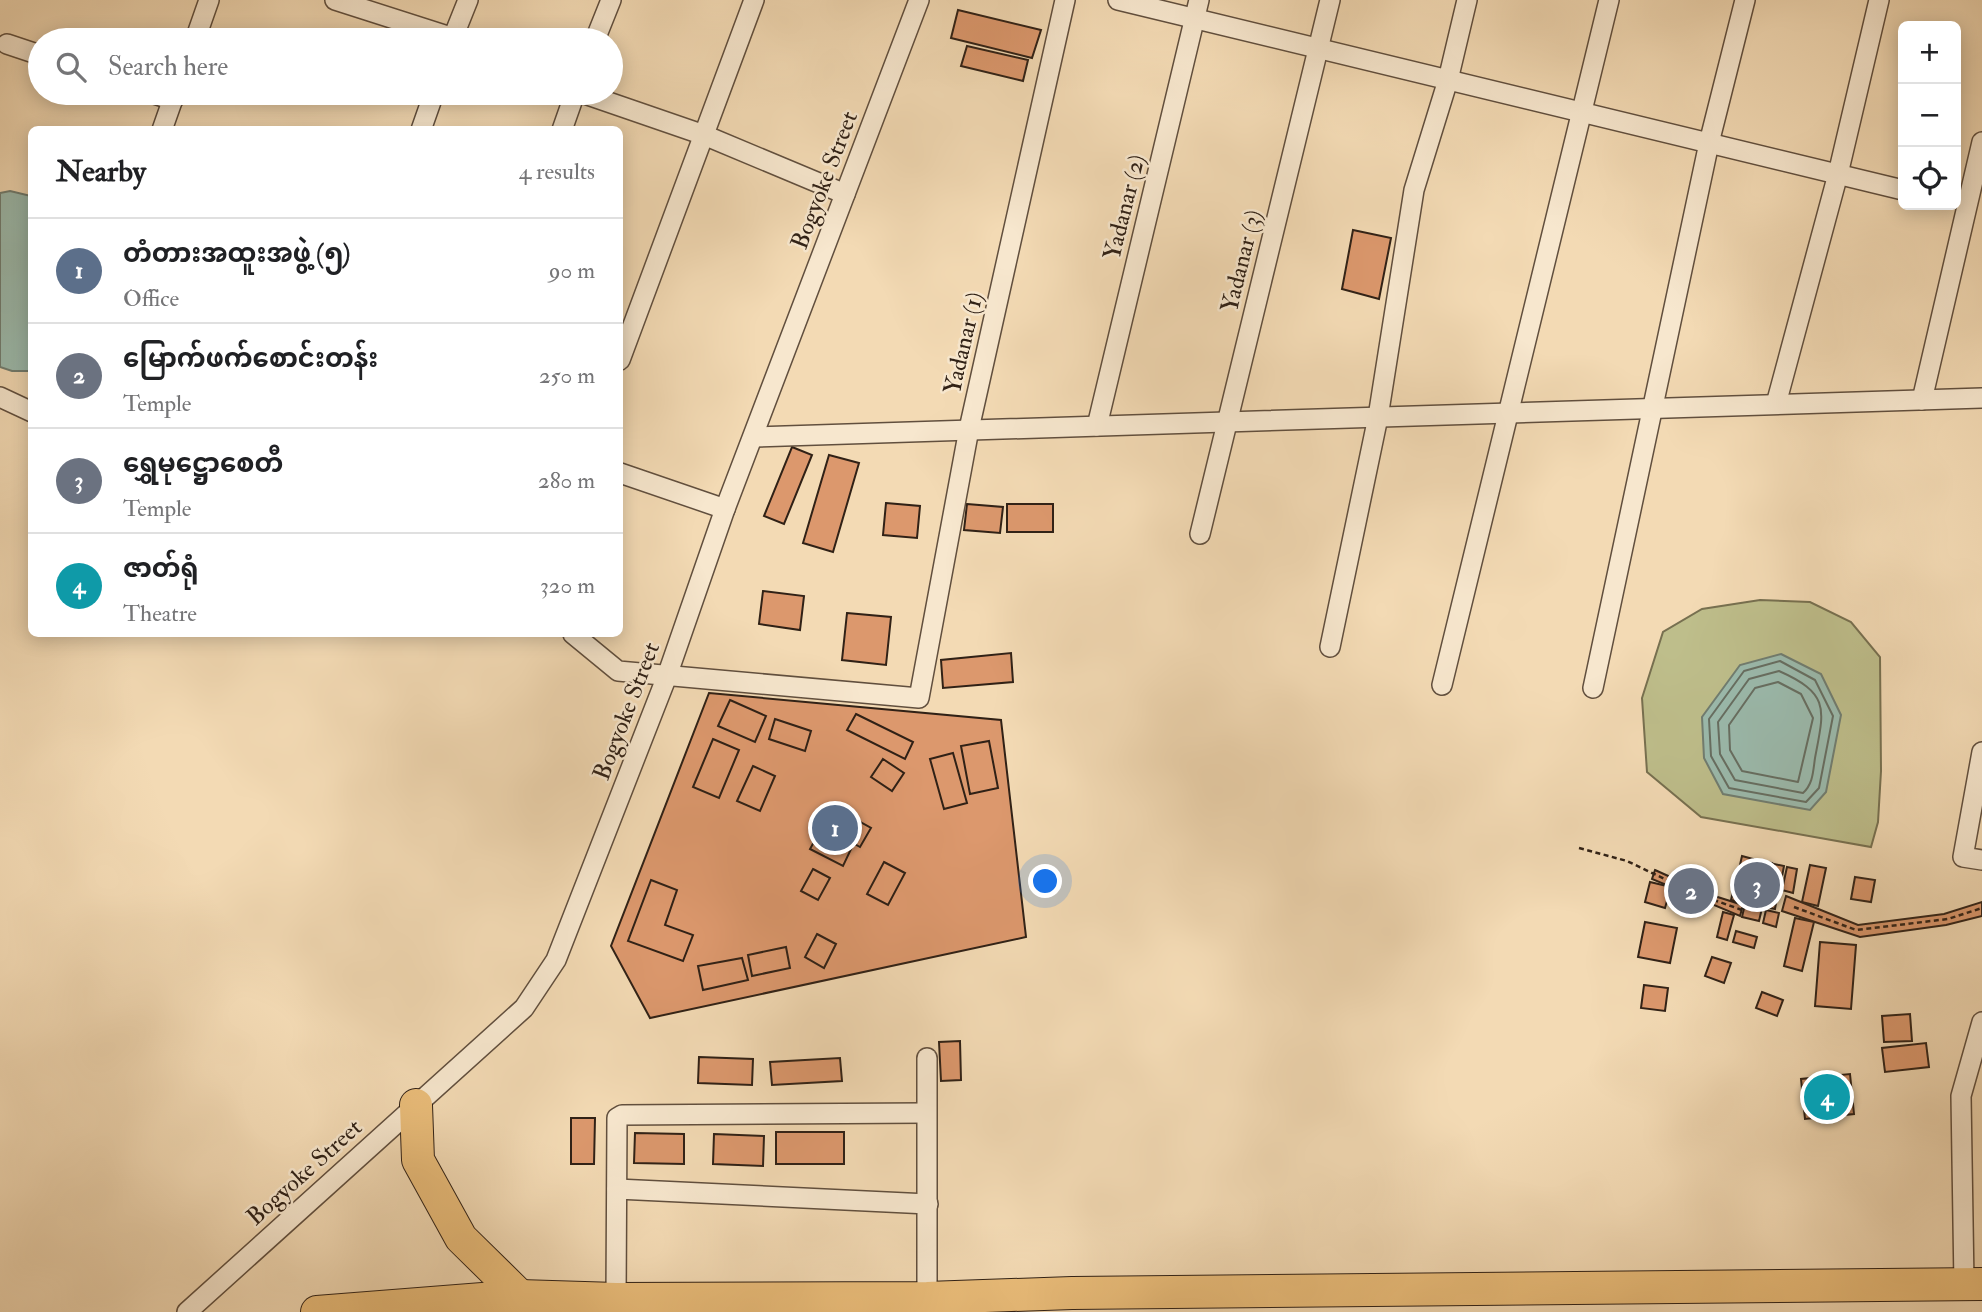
<!DOCTYPE html>
<html lang="en">
<head>
<meta charset="utf-8">
<style>
  body { margin:0; font-family:"IM FELL Double Pica","Noto Sans Myanmar",serif; background:#f6f6f6; color:#202124 }
  .controls { position:absolute; right:21px; top:21px; display:grid; overflow:hidden; border-radius:10px; box-shadow:0 4px 18px #0003 }
  .controls button { width:63px; height:63px; display:grid; place-items:center; padding:0; border:0; border-bottom:2px solid #e0e0e0; background:#fff; color:#202124; font:35px sans-serif }
  .you { position:absolute; left:1046px; top:882px; width:24px; height:24px; margin:-18px; border:5px solid #fff; border-radius:50%; background:#1a73e8; box-shadow:0 0 0 10px #1a73e833 }
  .badge { display:grid; place-items:center; width:46px; height:46px; border-radius:50%; background:#db2777; color:#fff; font-size:23px; font-weight:700 }
  .pin { position:absolute; translate:-50% -50%; border:4px solid #fff; box-shadow:0 2px 7px #0006 }
  .list { margin:0; padding:0; list-style:none }
  h2 { display:flex; justify-content:space-between; align-items:center; height:91px; margin:0; padding:0 28px; font-size:30px }
  h2 small { font-size:23px; font-weight:400; color:#757577 }
  .list li { display:grid; grid-template-columns:46px 1fr auto; gap:21px; align-items:center; box-sizing:border-box; height:105px; padding:0 28px; border-top:2px solid #e0e0e0 }
  .list b { display:block; font-size:26px; white-space:nowrap }
  .list p { margin:0; font-size:23px; white-space:nowrap; color:#757577 }
  .list em { font-size:23px; font-style:normal; color:#757577 }
  .icon { flex:none; width:38px; height:38px; fill:none; stroke:currentColor; stroke-width:2; stroke-linecap:round; stroke-linejoin:round }
  .map { position:relative; flex:none; width:1982px; height:1312px; overflow:hidden }
  .search { position:absolute; background:#fff; box-shadow:0 4px 18px #0003; left:28px; top:28px; width:595px; height:77px; display:flex; align-items:center; gap:18px; box-sizing:border-box; padding:0 24px; border-radius:38px; color:#757577; font-size:26px }
  .panel { position:absolute; background:#fff; box-shadow:0 4px 18px #0003; left:28px; top:126px; width:595px; height:511px; border-radius:10px }
  .map>svg:first-child { display:block }
  .green { fill:#bebe8b; stroke:#777050; stroke-width:2 }
  .water { fill:#9bbbae; stroke:#707d71; stroke-width:2 }
  .lines { fill:none; stroke-linecap:round; stroke-linejoin:round }
  .shore { stroke:#666e62; stroke-width:2 }
  .building { fill:#dc986d; stroke:#302116; stroke-width:2 }
  .street-casing { stroke:#614f3e; stroke-width:22 }
  .primary-casing { stroke:#302116; stroke-width:34 }
  .path { stroke:#302116; stroke-width:2.5; stroke-dasharray:5 3.5; stroke-linecap:butt }
  .street { stroke:#f7e7ce; stroke-width:19 }
  .primary { stroke:#eabd7a; stroke-width:32 }
  .labels { text-anchor:middle; stroke-width:5; stroke-linejoin:round; paint-order:stroke }
  .street-label { font-size:24px; fill:#302116; stroke:#f7e7ce }
</style>
</head>
<body>
<div class="map">
<svg width="1982" height="1312" viewBox="0 0 1982 1312">
  <rect width="100%" height="100%" fill="#f3dab4"/>
  <filter id="stains"><feTurbulence type="fractalNoise" baseFrequency=".00286" numOctaves="4"/><feColorMatrix values="0 0 0 0 .2 0 0 0 0 .09 0 0 0 0 .02 0 0 0 .5 -.17"/></filter>
  <radialGradient id="worn" r=".72"><stop offset=".6" stop-color="#630" stop-opacity="0"/><stop offset="1" stop-color="#630" stop-opacity=".3"/></radialGradient>
  <!-- green -->
  <polygon class="green" points="1760,600 1810,602 1851,622 1880,657 1881,771 1878,822 1871,847 1701,817 1647,772 1642,698 1663,632 1702,609"/>
  <!-- water -->
  <g class="water">
    <polygon points="10,191 31,196 31,371 12,371 0,367 0,193"/>
    <polygon points="1781,654 1821,674 1841,715 1826,792 1810,810 1723,794 1704,758 1702,717 1740,665"/>
  </g>
  <g class="lines">
    <!-- shore -->
    <g class="shore">
      <polygon points="1780,661 1815,680 1833,716 1819,788 1806,802 1729,788 1711,756 1709,719 1744,671"/>
      <path d="M1779,671C1831,694 1824,710 1815,758C1813,772 1813,784 1803,793L1735,780L1720,754L1718,722L1749,679Z"/>
      <polygon points="1778,682 1801,694 1813,718 1798,782 1742,771 1730,750 1729,725 1755,688"/>
    </g>
  </g>
  <!-- building -->
  <g class="building">
    <polygon points="958,10 1041,30 1032,58 951,38"/>
    <polygon points="967,46 1028,60 1023,81 961,66"/>
    <polygon points="1353,230 1391,238 1379,299 1342,289"/>
    <polygon points="792,447 812,455 784,524 764,516"/>
    <polygon points="829,455 859,463 833,552 803,543"/>
    <polygon points="886,503 920,506 917,538 883,535"/>
    <polygon points="967,504 1003,507 1000,533 964,530"/>
    <rect x="1007" y="504" width="46" height="28"/>
    <polygon points="763,591 804,596 800,630 759,624"/>
    <polygon points="847,613 891,617 886,665 842,660"/>
    <polygon points="1011,653 1013,682 943,688 941,660"/>
    <polygon points="709,693 1001,720 1026,937 650,1018 611,946"/>
    <polygon points="730,700 766,716 755,742 718,726"/>
    <polygon points="856,714 913,742 905,759 847,730"/>
    <polygon points="775,719 811,731 805,751 769,739"/>
    <polygon points="713,739 739,750 719,798 693,787"/>
    <polygon points="989,741 998,788 970,794 961,746"/>
    <polygon points="953,753 967,803 944,809 930,759"/>
    <polygon points="883,759 904,773 892,791 871,777"/>
    <polygon points="753,766 775,776 760,811 737,801"/>
    <polygon points="846,814 871,828 860,847 835,833"/>
    <polygon points="820,831 852,847 843,866 810,849"/>
    <polygon points="1742,856 1753,859 1748,881 1737,878"/>
    <polygon points="1757,860 1772,863 1769,878 1754,874"/>
    <polygon points="884,862 905,873 888,905 867,894"/>
    <polygon points="1774,864 1784,866 1780,887 1769,885"/>
    <polygon points="1810,865 1826,868 1818,906 1802,902"/>
    <polygon points="1787,867 1797,869 1793,893 1782,890"/>
    <polygon points="813,869 830,878 818,900 801,891"/>
    <polygon points="1655,870 1708,894 1743,905 1740,916 1652,879"/>
    <polygon points="1855,877 1875,880 1871,902 1851,899"/>
    <polygon points="651,880 677,890 665,925 693,935 683,961 628,941"/>
    <polygon points="1736,880 1749,883 1744,903 1731,900"/>
    <polygon points="1650,882 1671,887 1665,908 1645,902"/>
    <polygon points="1768,889 1778,891 1775,909 1765,907"/>
    <polygon points="1786,896 1858,925 1944,914 1982,902 1982,916 1946,925 1860,937 1782,911"/>
    <polygon points="1745,904 1762,908 1759,921 1742,917"/>
    <polygon points="1766,910 1779,913 1776,927 1763,923"/>
    <polygon points="1723,912 1734,915 1727,940 1717,937"/>
    <polygon points="1795,918 1814,922 1802,971 1784,966"/>
    <polygon points="1645,922 1677,928 1670,963 1638,957"/>
    <polygon points="1736,931 1757,937 1754,948 1733,942"/>
    <polygon points="817,934 836,944 824,968 805,957"/>
    <polygon points="1820,942 1856,945 1851,1009 1815,1006"/>
    <polygon points="786,947 790,968 752,976 748,955"/>
    <polygon points="1712,957 1731,963 1724,983 1705,976"/>
    <polygon points="742,958 748,980 703,990 698,966"/>
    <polygon points="1644,985 1668,988 1665,1011 1641,1008"/>
    <polygon points="1762,992 1783,1000 1777,1016 1756,1008"/>
    <polygon points="1910,1014 1912,1041 1884,1042 1882,1016"/>
    <polygon points="960,1041 961,1080 941,1081 939,1042"/>
    <polygon points="1926,1043 1929,1067 1885,1072 1882,1048"/>
    <polygon points="699,1057 753,1059 752,1085 698,1083"/>
    <polygon points="840,1058 842,1081 772,1085 770,1062"/>
    <polygon points="1850,1074 1854,1114 1805,1119 1801,1079"/>
    <polygon points="571,1118 595,1118 594,1164 571,1164"/>
    <rect x="776" y="1132" width="68" height="32"/>
    <polygon points="635,1133 684,1134 684,1164 634,1163"/>
    <polygon points="714,1134 764,1136 763,1166 713,1164"/>
  </g>
  <g class="lines">
    <defs>
      <g id="street">
        <polyline points="335,0 460,40"/>
        <polyline points="1118,0 1903,190"/>
        <polyline points="195,40 209,0"/>
        <polyline points="452,40 468,0"/>
        <polyline points="595,40 611,0"/>
        <polyline points="7,44 40,55"/>
        <polyline points="151,93 173,100"/>
        <polyline points="582,93 704,135 845,194"/>
        <polyline points="162,130 175,93"/>
        <polyline points="421,130 434,93"/>
        <polyline points="562,130 575,93"/>
        <polyline points="620,360 754,0"/>
        <polyline points="0,397 32,412"/>
        <polyline points="1922,400 1982,142"/>
        <polyline points="1776,404 1838,174 1879,0"/>
        <polyline points="1097,426 1199,0"/>
        <polyline points="753,437 1982,398"/>
        <polyline points="620,473 725,509"/>
        <polyline points="1200,534 1330,0"/>
        <polyline points="573,634 618,671 919,698 969,429 1065,0"/>
        <polyline points="1330,647 1378,417 1414,190 1448,80 1467,0"/>
        <polyline points="1442,685 1609,0"/>
        <polyline points="1593,688 1709,143 1745,0"/>
        <polyline points="1982,752 1963,857 1982,860"/>
        <polyline points="927,1058 927,1298"/>
        <polyline points="617,1189 928,1204"/>
        <polyline points="1964,1284 1961,1096 1982,1022"/>
        <polyline points="616,1299 617,1118 622,1115 925,1113"/>
        <polyline points="187,1312 524,1008 556,960 667,676 725,509 919,0"/>
      </g>
      <g id="primary">
        <polyline points="416,1105 418,1160 461,1238 520,1296"/>
        <polyline points="317,1312 520,1296 616,1299 927,1298 1072,1293 1982,1284"/>
      </g>
    </defs>
    <!-- street casing -->
    <use href="#street" class="street-casing"/>
    <!-- primary casing -->
    <use href="#primary" class="primary-casing"/>
    <!-- path -->
    <g class="path">
      <polyline points="1579,848 1627,861 1694,893 1742,910"/>
      <polyline points="1794,907 1856,930 1948,919 1982,908"/>
    </g>
    <!-- street -->
    <use href="#street" class="street"/>
    <!-- primary -->
    <use href="#primary" class="primary"/>
  </g>
  <g class="labels">
    <!-- street labels -->
    <g class="street-label">
      <text transform="translate(824 180) rotate(-69)" y="8">Bogyoke Street</text>
      <text transform="translate(1124 207) rotate(-76)" y="8">Yadanar (2)</text>
      <text transform="translate(1241 261) rotate(-76)" y="8">Yadanar (3)</text>
      <text transform="translate(963 343) rotate(-77)" y="8">Yadanar (1)</text>
      <text transform="translate(626 711) rotate(-69)" y="8">Bogyoke Street</text>
      <text transform="translate(304 1172) rotate(-42)" y="8">Bogyoke Street</text>
    </g>
  </g>
  <rect width="100%" height="100%" filter="url(#stains)"/>
  <rect width="100%" height="100%" fill="url(#worn)"/>
</svg>
<div class="controls">
<button>+</button>
<button>−</button>
<button><svg class="icon" aria-label="locate" viewBox="0 0 24 24"><circle cx="12" cy="12" r="6"/><path d="M12 2v4M12 18v4M2 12h4M18 12h4"/></svg></button>
</div>
<div class="you"></div>
<div class="pin badge" style="left:835px;top:828px;background:#5c6f8a">1</div>
<div class="pin badge" style="left:1691px;top:891px;background:#6b7280">2</div>
<div class="pin badge" style="left:1757px;top:885px;background:#6b7280">3</div>
<div class="pin badge" style="left:1827px;top:1097px;background:#0f9aa8">4</div>
<div class="search"><svg class="icon" aria-label="search" viewBox="0 0 24 24"><circle cx="10" cy="10" r="6"/><path d="M15 15l6 6"/></svg>Search here</div>
<section class="panel">
<h2>Nearby<small>4 results</small></h2>
<ul class="list">
<li><span class="badge" style="background:#5c6f8a">1</span><div><b>တံတားအထူးအဖွဲ့ (၅)</b><p>Office</p></div><em>90 m</em></li>
<li><span class="badge" style="background:#6b7280">2</span><div><b>မြောက်ဖက်စောင်းတန်း</b><p>Temple</p></div><em>250 m</em></li>
<li><span class="badge" style="background:#6b7280">3</span><div><b>ရွှေမုဋ္ဌောစေတီ</b><p>Temple</p></div><em>280 m</em></li>
<li><span class="badge" style="background:#0f9aa8">4</span><div><b>ဇာတ်ရုံ</b><p>Theatre</p></div><em>320 m</em></li>
</ul>
</section>
</div>
</body>
</html>
